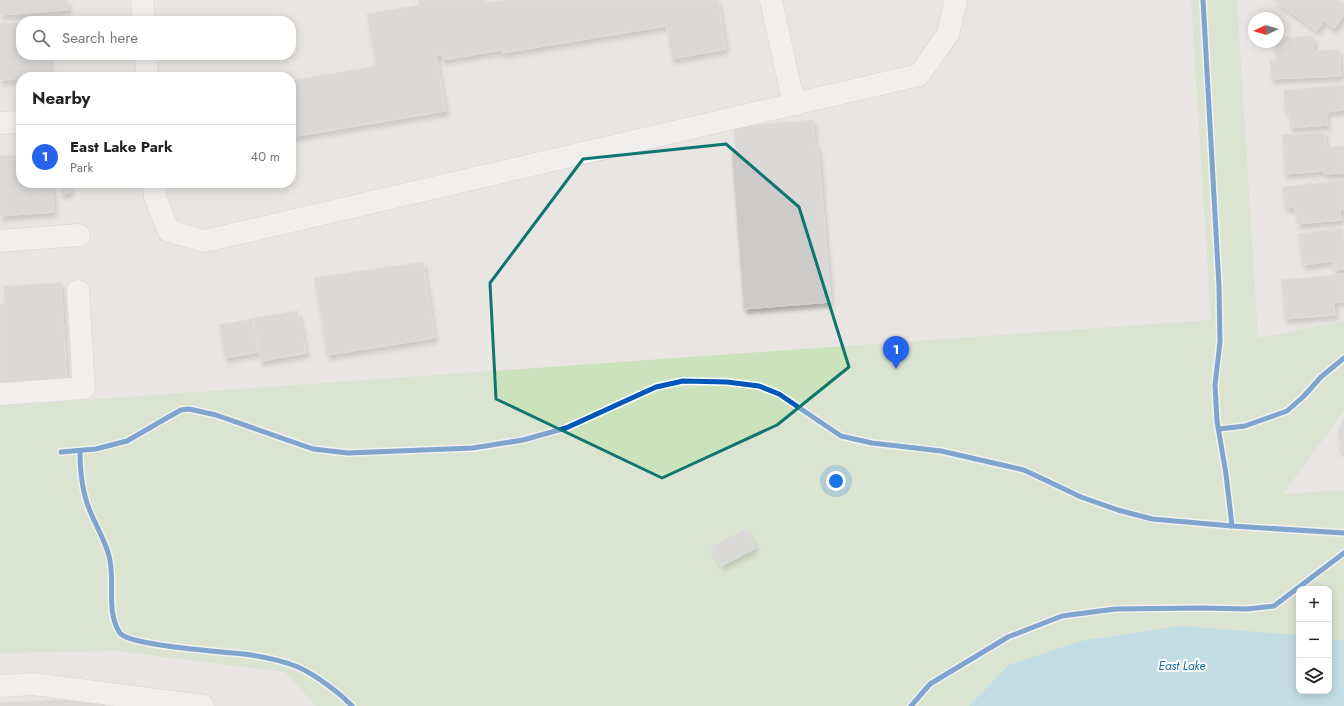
<!DOCTYPE html>
<html lang="en">
<head>
<meta charset="utf-8">
<style>
  body { margin:0; font-family:Jost,sans-serif; background:#f2f2f2; color:#222 }
  .controls { position:absolute; right:12px; bottom:12px; display:grid; overflow:hidden; border-radius:8px; box-shadow:0 2px 10px #0003 }
  .controls button { width:36px; height:36px; display:grid; place-items:center; padding:0; border:0; border-bottom:1px solid #e0e0e0; background:#fff; color:#222; font:20px sans-serif }
  .compass { position:absolute; left:1248px; top:12px; width:36px; height:36px; border-radius:50%; background:#fff; box-shadow:0 2px 10px #0003; rotate:266deg }
  .you { position:absolute; left:836px; top:481px; width:14px; height:14px; margin:-10px; border:3px solid #fff; border-radius:50%; background:#1a73e8; box-shadow:0 0 0 6px #1a73e833 }
  .badge { display:grid; place-items:center; width:26px; height:26px; border-radius:50%; background:#2563eb; color:#fff; font-size:13px; font-weight:700 }
  .pin { position:absolute; translate:-50% -33px; filter:drop-shadow(0 1px 2px #0008) }
  .pin::after { content:''; position:absolute; top:21px; width:14px; height:12px; background:inherit; clip-path:polygon(0 0,100% 0,50% 100%) }
  .list { margin:0; padding:0; list-style:none }
  h2 { display:flex; justify-content:space-between; align-items:center; height:52px; margin:0; padding:0 16px; font-size:17px }
  h2 small { font-size:13px; font-weight:400; color:#767676 }
  .list li { display:grid; grid-template-columns:26px 1fr auto; gap:12px; align-items:center; box-sizing:border-box; height:64px; padding:0 16px; border-top:1px solid #e0e0e0 }
  .list b { display:block; font-size:15px; white-space:nowrap }
  .list p { margin:0; font-size:13px; white-space:nowrap; color:#767676 }
  .list em { font-size:13px; font-style:normal; color:#767676 }
  .icon { flex:none; width:22px; height:22px; fill:none; stroke:currentColor; stroke-width:2; stroke-linecap:round; stroke-linejoin:round }
  .map { position:relative; flex:none; width:1344px; height:706px; overflow:hidden }
  .search { position:absolute; background:#fff; box-shadow:0 2px 10px #0003; left:16px; top:16px; width:280px; height:44px; display:flex; align-items:center; gap:10px; box-sizing:border-box; padding:0 14px; border-radius:16px; color:#767676; font-size:15px }
  .panel { position:absolute; background:#fff; box-shadow:0 2px 10px #0003; left:16px; top:72px; width:280px; height:116px; border-radius:16px }
  .map>svg:first-child { display:block }
  .green { fill:#cbe2bd; fill-rule:evenodd }
  .water { fill:#99d2e6 }
  .building { fill:#cdcbc9; stroke:#d4d1ce; filter:url(#shadow) }
  .lines { fill:none; stroke-linecap:round; stroke-linejoin:round }
  .minor-casing { stroke:#c2c2c2; stroke-width:23 }
  .minor { stroke:#fcfbfb; stroke-width:22 }
  .cycleway-casing { stroke:#fff; stroke-width:8 }
  .cycleway { stroke:#0057b8; stroke-width:5 }
  .marked { fill:none; stroke:#0f766e; stroke-width:3; stroke-linejoin:round }
  .labels { text-anchor:middle; stroke-width:4; stroke-linejoin:round; paint-order:stroke }
  .water-label { font-size:12px; font-style:italic; fill:#156a96; stroke:#fff }
</style>
</head>
<body>
<div class="map">
<svg width="1344" height="706" viewBox="0 0 1344 706">
  <defs>
    <filter id="shadow"><feDropShadow dx="2.5" dy="4.5" stdDeviation="2" flood-color="#0004"/></filter>
  </defs>
  <rect width="100%" height="100%" fill="#e8e5e2"/>
  <!-- green -->
  <path class="green" d="M1191,0H1237L1258,338L1344,321V411L1283,494L1344,490V706H316L285,672L117,651L0,653V406L1211,320ZM1299,589H1329V691H1299Z"/>
  <!-- water -->
  <polygon class="water" points="1181,626 1299,635 1299,691 1329,691 1329,639 1344,641 1344,706 969,706 1009,665 1081,641"/>
  <!-- building -->
  <g class="building">
    <polygon points="0,0 68,0 68,10 0,15"/>
    <polygon points="418,0 486,0 487,3 505,0 718,0 726,49 672,59 666,26 502,53 501,50 443,60 442,55 436,56 446,111 291,137 291,81 376,66 367,14 419,5"/>
    <polygon points="1274,0 1338,0 1344,4 1344,15 1334,29 1324,21 1317,31"/>
    <polygon points="21,23 21,55 49,55 50,77 21,77 21,79 0,80 0,24"/>
    <polygon points="1314,36 1314,51 1339,50 1341,76 1271,79 1270,60 1276,60 1275,42 1278,42 1278,38"/>
    <polygon points="1344,85 1344,110 1326,112 1328,125 1290,128 1289,112 1285,112 1284,90"/>
    <polygon points="813,120 815,146 818,145 831,302 744,309 732,153 736,153 734,127"/>
    <polygon points="1325,132 1326,148 1344,146 1344,173 1324,174 1323,171 1285,174 1282,135"/>
    <polygon points="21,155 21,183 52,183 54,212 0,216 0,156"/>
    <polygon points="1344,180 1344,209 1340,209 1341,220 1297,224 1295,207 1285,208 1282,187"/>
    <polygon points="60,183 69,183 70,193 61,194"/>
    <polygon points="1342,228 1344,240 1344,269 1334,270 1333,261 1303,265 1298,234"/>
    <polygon points="423,262 435,338 327,355 314,278"/>
    <polygon points="1344,274 1344,302 1334,302 1335,315 1285,319 1281,280"/>
    <polygon points="61,283 67,380 0,384 0,304 5,304 4,286"/>
    <polygon points="298,311 306,353 261,361 254,318"/>
    <polygon points="252,319 258,352 225,358 219,325"/>
    <polygon points="1344,418 1344,451 1339,450 1344,437 1337,435"/>
    <polygon points="746,529 756,548 721,566 711,547"/>
    <polygon points="100,698 101,706 0,706 0,703"/>
  </g>
  <g class="lines">
    <defs>
      <g id="minor">
        <polyline points="142,0 144,21"/>
        <polyline points="771,0 794,104"/>
        <polyline points="146,55 147,77"/>
        <polyline points="0,123 21,122"/>
        <polyline points="154,183 155,197 169,231 205,241 919,75 948,34 956,0"/>
        <polyline points="0,241 79,235"/>
        <polyline points="0,394 84,388 78,291"/>
        <polyline points="0,686 33,684 203,706"/>
      </g>
    </defs>
    <!-- minor casing -->
    <use href="#minor" class="minor-casing"/>
    <!-- minor -->
    <use href="#minor" class="minor"/>
    <defs>
      <g id="cycleway">
        <polyline points="1203,0 1219,286 1220,342 1215,385 1217,421 1226,474 1232,526"/>
        <polyline points="1219,429 1245,426 1287,411 1304,396 1321,377 1344,358"/>
        <path d="M80,451C80,472 82,492 90,511C96,526 105,540 109,556C116,580 105,611 120,633C129,646 230,652 251,655C264,657 286,662 298,667C314,674 340,693 352,706"/>
        <polyline points="61,452 96,449 127,441 165,419 181,410 189,409 216,415 313,449 348,453 473,448 523,440 566,428 656,387 683,381 727,382 759,386 779,394 841,436 872,443 941,451 1024,470 1081,497 1118,510 1152,519 1232,526 1344,533"/>
        <polyline points="911,706 930,684 1008,637 1062,616 1115,609 1202,608 1247,609 1274,606 1344,553"/>
      </g>
    </defs>
    <!-- cycleway casing -->
    <use href="#cycleway" class="cycleway-casing"/>
    <!-- cycleway -->
    <use href="#cycleway" class="cycleway"/>
  </g>
  <!-- marked area -->
  <path d="M0 0H1344V706H0ZM726,144L799,207L849,367L777,425L662,478L496,399L490,283L583,159Z" fill="#e8e5e2" fill-opacity=".55" fill-rule="evenodd"/>
  <path class="marked" d="M726,144L799,207L849,367L777,425L662,478L496,399L490,283L583,159Z"/>
  <g class="labels">
    <!-- water labels -->
    <g class="water-label">
      <text x="1182" y="670">East Lake</text>
    </g>
  </g>
</svg>
<div class="controls">
<button>+</button>
<button>−</button>
<button><svg class="icon" aria-label="layers" viewBox="0 0 24 24"><path d="M12 4l9 5-9 5-9-5zM3 14l9 5 9-5"/></svg></button>
</div>
<svg class="compass" viewBox="-18 -18 36 36"><path d="M0-13l5 13h-10z" fill="#e53935"/><path d="M0 13l5-13h-10z" fill="#767676"/></svg>
<div class="you"></div>
<div class="pin badge" style="left:896px;top:369px">1</div>
<div class="search"><svg class="icon" aria-label="search" viewBox="0 0 24 24"><circle cx="10" cy="10" r="6"/><path d="M15 15l6 6"/></svg>Search here</div>
<section class="panel">
<h2>Nearby<small></small></h2>
<ul class="list">
<li><span class="badge">1</span><div><b>East Lake Park</b><p>Park</p></div><em>40 m</em></li>
</ul>
</section>
</div>
</body>
</html>
